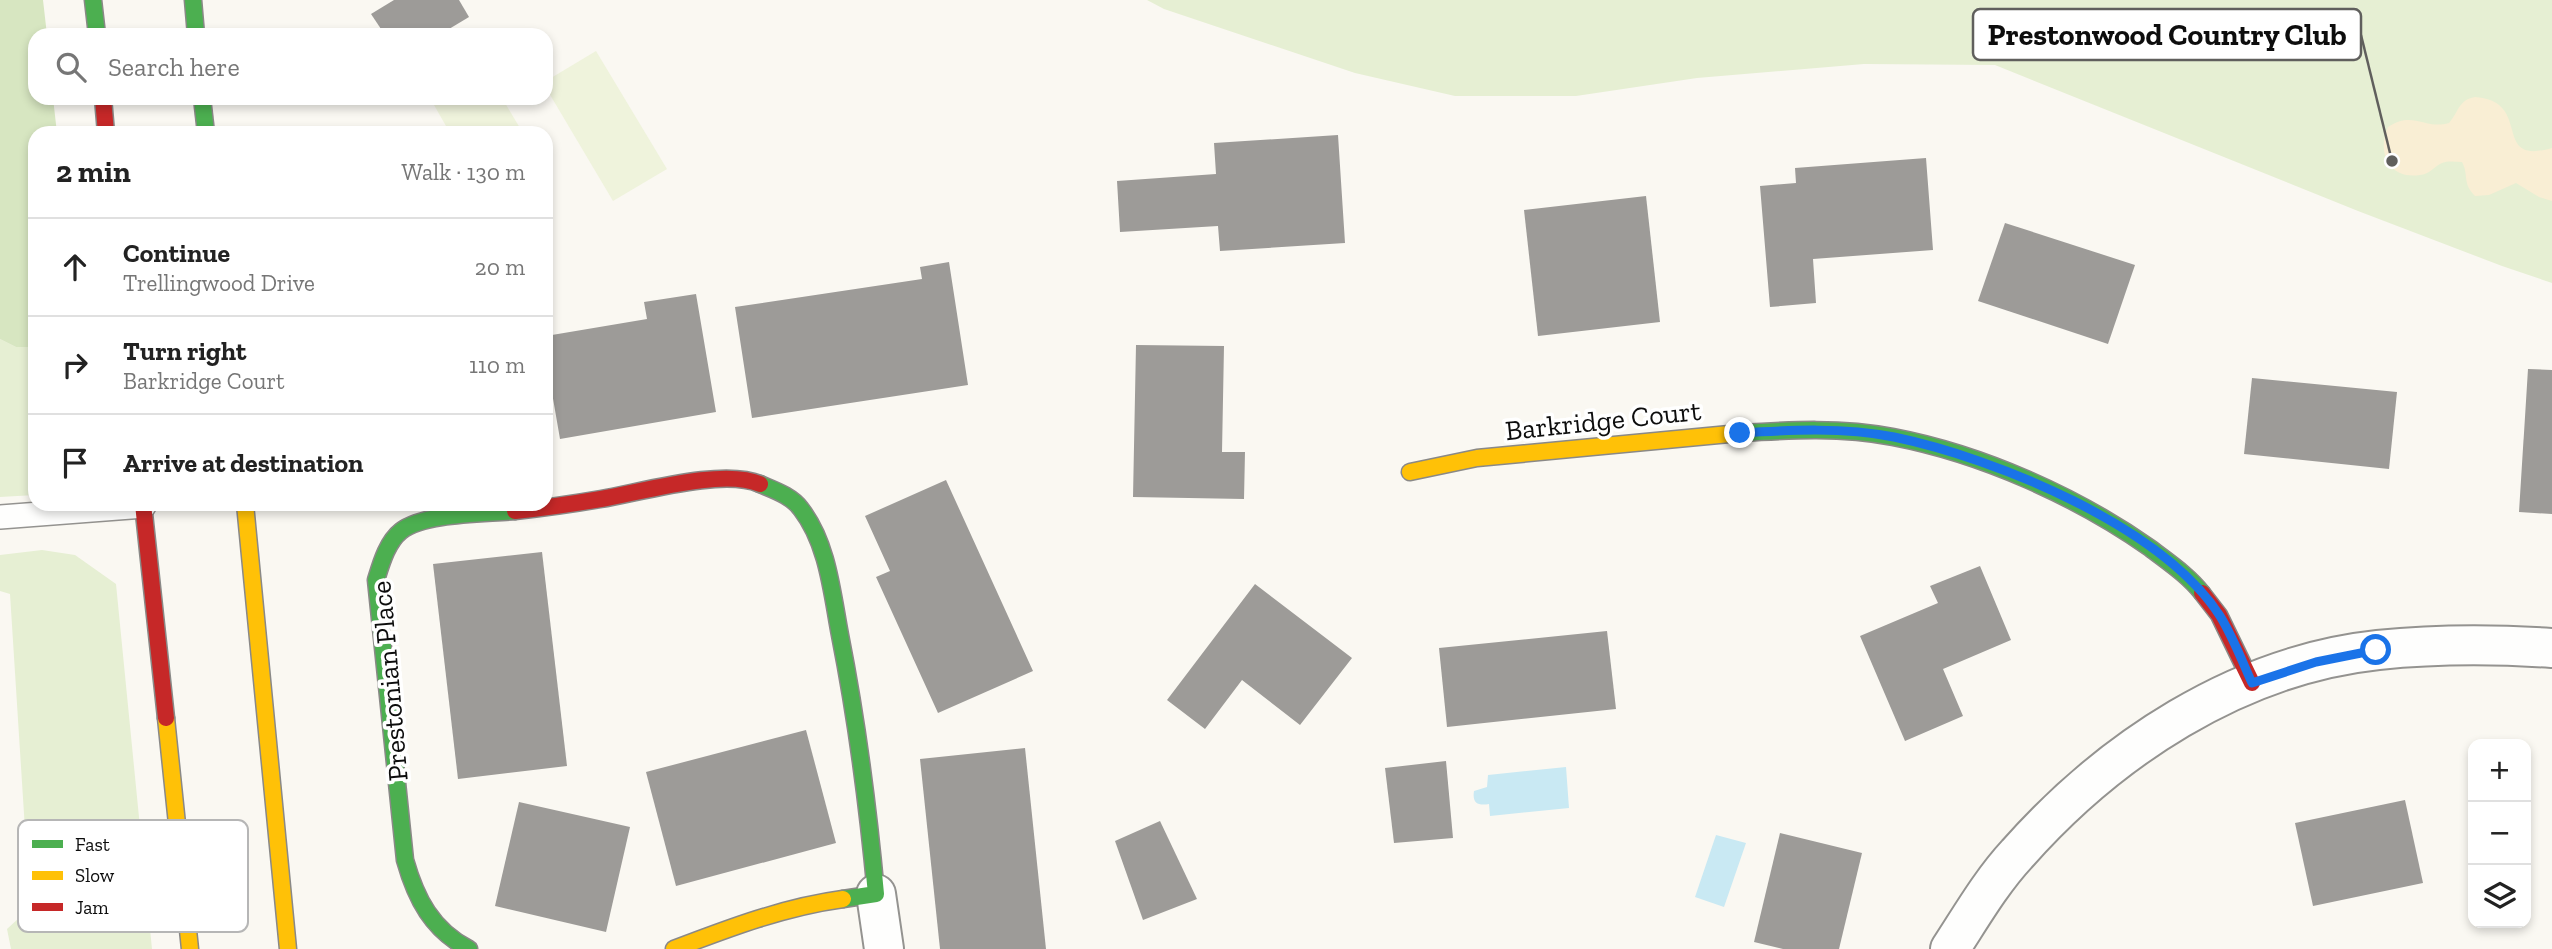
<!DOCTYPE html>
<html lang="en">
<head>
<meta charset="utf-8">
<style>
  body { margin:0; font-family:"Zilla Slab",serif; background:#f6f6f6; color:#222 }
  .controls { position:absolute; right:21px; bottom:21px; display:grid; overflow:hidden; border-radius:14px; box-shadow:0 4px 10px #0003 }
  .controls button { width:63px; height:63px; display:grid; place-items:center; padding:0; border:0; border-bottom:2px solid #e0e0e0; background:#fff; color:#222; font:35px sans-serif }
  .stop { position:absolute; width:21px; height:21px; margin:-16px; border:5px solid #1a73e8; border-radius:50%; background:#fff }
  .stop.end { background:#1a73e8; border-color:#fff; box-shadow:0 2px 7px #0008 }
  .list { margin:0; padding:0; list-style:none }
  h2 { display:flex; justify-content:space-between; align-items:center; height:91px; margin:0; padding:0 28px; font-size:30px }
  h2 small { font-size:23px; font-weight:400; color:#767676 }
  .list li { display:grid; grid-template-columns:46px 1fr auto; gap:21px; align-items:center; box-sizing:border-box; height:98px; padding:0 28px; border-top:2px solid #e0e0e0 }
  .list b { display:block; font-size:26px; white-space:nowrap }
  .list p { margin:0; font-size:23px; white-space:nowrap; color:#767676 }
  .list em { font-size:23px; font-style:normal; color:#767676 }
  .icon { flex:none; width:38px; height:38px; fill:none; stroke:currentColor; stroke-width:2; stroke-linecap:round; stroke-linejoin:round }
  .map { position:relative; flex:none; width:2552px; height:949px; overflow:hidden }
  .search { position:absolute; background:#fff; box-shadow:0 4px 10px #0003; left:28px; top:28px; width:525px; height:77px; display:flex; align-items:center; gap:18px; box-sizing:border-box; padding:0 24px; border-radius:21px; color:#767676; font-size:26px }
  .panel { position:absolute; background:#fff; box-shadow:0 4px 10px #0003; left:28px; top:126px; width:525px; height:385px; border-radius:21px }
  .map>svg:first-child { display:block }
  .green { fill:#e6efd3 }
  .forest { fill:#d7e6c1 }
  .sand { fill:#f9eed4 }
  .pitch { fill:#eff3dc }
  .water { fill:#c9e9f3 }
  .building { fill:#9d9b98 }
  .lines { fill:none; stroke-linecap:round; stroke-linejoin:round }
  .lane-casing { stroke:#949390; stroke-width:26 }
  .street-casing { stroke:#949390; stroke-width:42 }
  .fast-casing { stroke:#8a8987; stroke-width:19 }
  .slow-casing { stroke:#8a8987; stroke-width:19 }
  .jam-casing { stroke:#8a8987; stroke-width:19 }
  .lane { stroke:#fefefd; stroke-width:23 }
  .street { stroke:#fefefd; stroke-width:38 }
  .fast { stroke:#4caf50; stroke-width:16 }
  .slow { stroke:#ffc107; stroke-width:16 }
  .jam { stroke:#c62828; stroke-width:16 }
  .route { stroke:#1a73e8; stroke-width:9 }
  .labels { text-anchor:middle; stroke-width:7; stroke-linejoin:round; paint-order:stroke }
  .street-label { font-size:28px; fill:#0d0d0d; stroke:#fff }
  .key { fill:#fff; stroke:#b6b6b6; stroke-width:2 }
  .key-label { font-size:19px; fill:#0d0d0d }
  .leader { fill:none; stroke:#605f5d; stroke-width:2.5 }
  .callout-dot { fill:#605f5d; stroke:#fff; stroke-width:2.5 }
  .callout { fill:#fff; stroke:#605f5d; stroke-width:2.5 }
  .callout-label { font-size:30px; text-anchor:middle; font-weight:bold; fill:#0d0d0d }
</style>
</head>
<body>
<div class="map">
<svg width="2552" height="949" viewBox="0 0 2552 949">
  <rect width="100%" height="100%" fill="#faf8f2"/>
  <!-- green -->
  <g class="green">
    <polygon points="1147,0 2552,0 2552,283 2502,266 2358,211 1995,65 1864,64 1697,78 1576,96 1455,96 1355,73 1164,9"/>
    <polygon points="0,339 16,347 35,347 35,495 0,497"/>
    <polygon points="42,550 75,555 116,584 152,949 11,949 7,929 30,908 10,594 0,591 0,555"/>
  </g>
  <!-- forest -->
  <polygon class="forest" points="0,0 43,0 47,35 35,35 35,98 53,98 57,133 35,133 35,347 16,347 0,339"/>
  <!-- sand -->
  <path class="sand" d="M2475,97C2534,101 2490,166 2552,148V201L2539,197L2516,183L2489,195L2475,196C2462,183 2469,175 2462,162C2455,162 2447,160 2440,164C2433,168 2429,174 2420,175C2390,180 2376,153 2388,127C2413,110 2425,130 2449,123C2459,112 2458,100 2475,97Z"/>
  <!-- pitch -->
  <g class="pitch">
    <polygon points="596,51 667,169 613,201 546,88 546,81"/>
    <polygon points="430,98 502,98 523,133 450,133"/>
  </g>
  <!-- water -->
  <g class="water">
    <path d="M1566,767L1569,808L1490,816L1489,804C1478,806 1472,803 1474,791L1487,787L1488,775Z"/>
    <polygon points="1716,835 1746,843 1724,907 1695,897"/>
  </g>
  <!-- building -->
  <g class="building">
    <polygon points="394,0 459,0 469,17 439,35 385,35 371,14"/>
    <polygon points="1338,135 1345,243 1220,251 1218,226 1120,232 1117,181 1216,174 1214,143"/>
    <polygon points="1926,158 1933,250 1813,259 1816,303 1770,307 1760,186 1796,183 1795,168"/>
    <polygon points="1646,196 1660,322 1538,336 1524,210"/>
    <polygon points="2005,223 2135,265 2108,344 1978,301"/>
    <polygon points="949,262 968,385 752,418 735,307 922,279 920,267"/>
    <polygon points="696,294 716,412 560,439 546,358 546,336 647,319 644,302"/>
    <polygon points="1136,345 1224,346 1222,452 1245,452 1244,499 1133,497"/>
    <polygon points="2528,369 2552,370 2552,514 2519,512"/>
    <polygon points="2252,378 2397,392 2389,469 2244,454"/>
    <polygon points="946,480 1033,671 938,713 876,577 890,571 865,516"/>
    <polygon points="542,552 567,766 458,779 433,564"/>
    <polygon points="1980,566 2011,640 1943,669 1963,716 1905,741 1860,636 1938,603 1930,586"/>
    <polygon points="1255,584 1352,658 1300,725 1242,680 1205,729 1167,700"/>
    <polygon points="1607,631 1616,709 1447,727 1439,648"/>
    <polygon points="806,730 836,843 676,886 646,772"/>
    <polygon points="1025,748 1046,949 940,949 920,759"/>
    <polygon points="1446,761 1453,838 1394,843 1385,768"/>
    <polygon points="2405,800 2423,883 2313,906 2295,823"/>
    <polygon points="519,802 630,827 606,932 495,906"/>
    <polygon points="1160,821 1197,899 1143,920 1115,841"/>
    <polygon points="1780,833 1862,853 1839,949 1783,949 1754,942"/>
  </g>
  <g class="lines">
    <defs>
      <polyline id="lane" points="0,517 144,506"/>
      <g id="street">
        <polyline points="876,894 884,949"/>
        <path d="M1950,949C1971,917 1991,882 2017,854C2109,750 2237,665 2378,650C2436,644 2494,644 2552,648"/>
      </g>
      <g id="fast">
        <polyline points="93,0 97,35"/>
        <polyline points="193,0 196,35"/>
        <polyline points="202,98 206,133"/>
        <path d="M1740,433C1791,430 1842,427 1893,437C1982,454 2076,496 2150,548C2168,562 2188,575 2202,593"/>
        <path d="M760,484C774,490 792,496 801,509C828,544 832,593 840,635C857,721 868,807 876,894L843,899"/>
        <path d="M469,949C432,930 416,899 405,860L376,580C381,564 387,542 401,531C424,513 485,514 515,511"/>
      </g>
      <g id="slow">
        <polyline points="1410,472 1477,458 1740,433"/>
        <polyline points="245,504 288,949"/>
        <polyline points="166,718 190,949"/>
        <path d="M674,949C729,928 784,907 843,899"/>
      </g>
      <g id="jam">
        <polyline points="103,98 106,133"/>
        <polyline points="143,504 166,718"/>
        <path d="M515,511C544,508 572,504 601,499C642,492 723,468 760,484"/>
        <polyline points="2202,593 2219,615 2252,683"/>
      </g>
    </defs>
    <!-- lane casing -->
    <use href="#lane" class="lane-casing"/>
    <!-- street casing -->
    <use href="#street" class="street-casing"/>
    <!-- fast casing -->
    <use href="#fast" class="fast-casing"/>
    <!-- slow casing -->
    <use href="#slow" class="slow-casing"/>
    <!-- jam casing -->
    <use href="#jam" class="jam-casing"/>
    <!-- lane -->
    <use href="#lane" class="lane"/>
    <!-- street -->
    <use href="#street" class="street"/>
    <!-- fast -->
    <use href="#fast" class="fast"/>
    <!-- slow -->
    <use href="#slow" class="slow"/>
    <!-- jam -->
    <use href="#jam" class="jam"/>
  </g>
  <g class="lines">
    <!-- route -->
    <path class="route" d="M1740,433C1791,430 1843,427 1894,437C1995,458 2162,526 2220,616C2233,637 2242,661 2252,683L2316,662L2376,650"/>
  </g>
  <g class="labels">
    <!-- street labels -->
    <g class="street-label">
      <text transform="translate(1603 420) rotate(-6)" y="10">Barkridge Court</text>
      <text transform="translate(389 681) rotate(-95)" y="10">Prestonian Place</text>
    </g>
  </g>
  <!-- legend -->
  <rect x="18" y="820" width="230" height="112" rx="10" class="key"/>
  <rect x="32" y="840" width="31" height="8" fill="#4caf50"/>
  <rect x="32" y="871" width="31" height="9" fill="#ffc107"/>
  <rect x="32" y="903" width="31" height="8" fill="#c62828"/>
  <g class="key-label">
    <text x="75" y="851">Fast</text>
    <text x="75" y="882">Slow</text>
    <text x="75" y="914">Jam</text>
  </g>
  <!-- callouts -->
  <path class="leader" d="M2392 161L2361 35"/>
  <circle class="callout-dot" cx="2392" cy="161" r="7"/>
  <rect class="callout" x="1973" y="9" width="388" height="51" rx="7"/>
  <g class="callout-label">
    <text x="2167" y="45">Prestonwood Country Club</text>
  </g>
</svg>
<div class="controls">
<button>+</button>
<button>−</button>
<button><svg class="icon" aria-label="layers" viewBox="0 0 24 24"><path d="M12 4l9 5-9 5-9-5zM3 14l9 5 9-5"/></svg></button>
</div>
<div class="stop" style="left:2376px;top:650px"></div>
<div class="stop end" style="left:1740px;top:433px"></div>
<div class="search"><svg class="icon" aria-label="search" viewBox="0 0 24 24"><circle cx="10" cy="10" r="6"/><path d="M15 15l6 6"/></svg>Search here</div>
<section class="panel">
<h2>2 min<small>Walk · 130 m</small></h2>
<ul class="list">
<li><svg class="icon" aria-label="ahead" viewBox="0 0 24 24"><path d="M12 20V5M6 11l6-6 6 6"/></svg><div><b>Continue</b><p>Trellingwood Drive</p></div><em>20 m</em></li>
<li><svg class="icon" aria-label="right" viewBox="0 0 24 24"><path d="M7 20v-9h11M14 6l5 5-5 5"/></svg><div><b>Turn right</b><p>Barkridge Court</p></div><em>110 m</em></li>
<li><svg class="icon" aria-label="arrive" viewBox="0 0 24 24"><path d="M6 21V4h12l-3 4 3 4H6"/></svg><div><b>Arrive at destination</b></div></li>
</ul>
</section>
</div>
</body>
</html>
